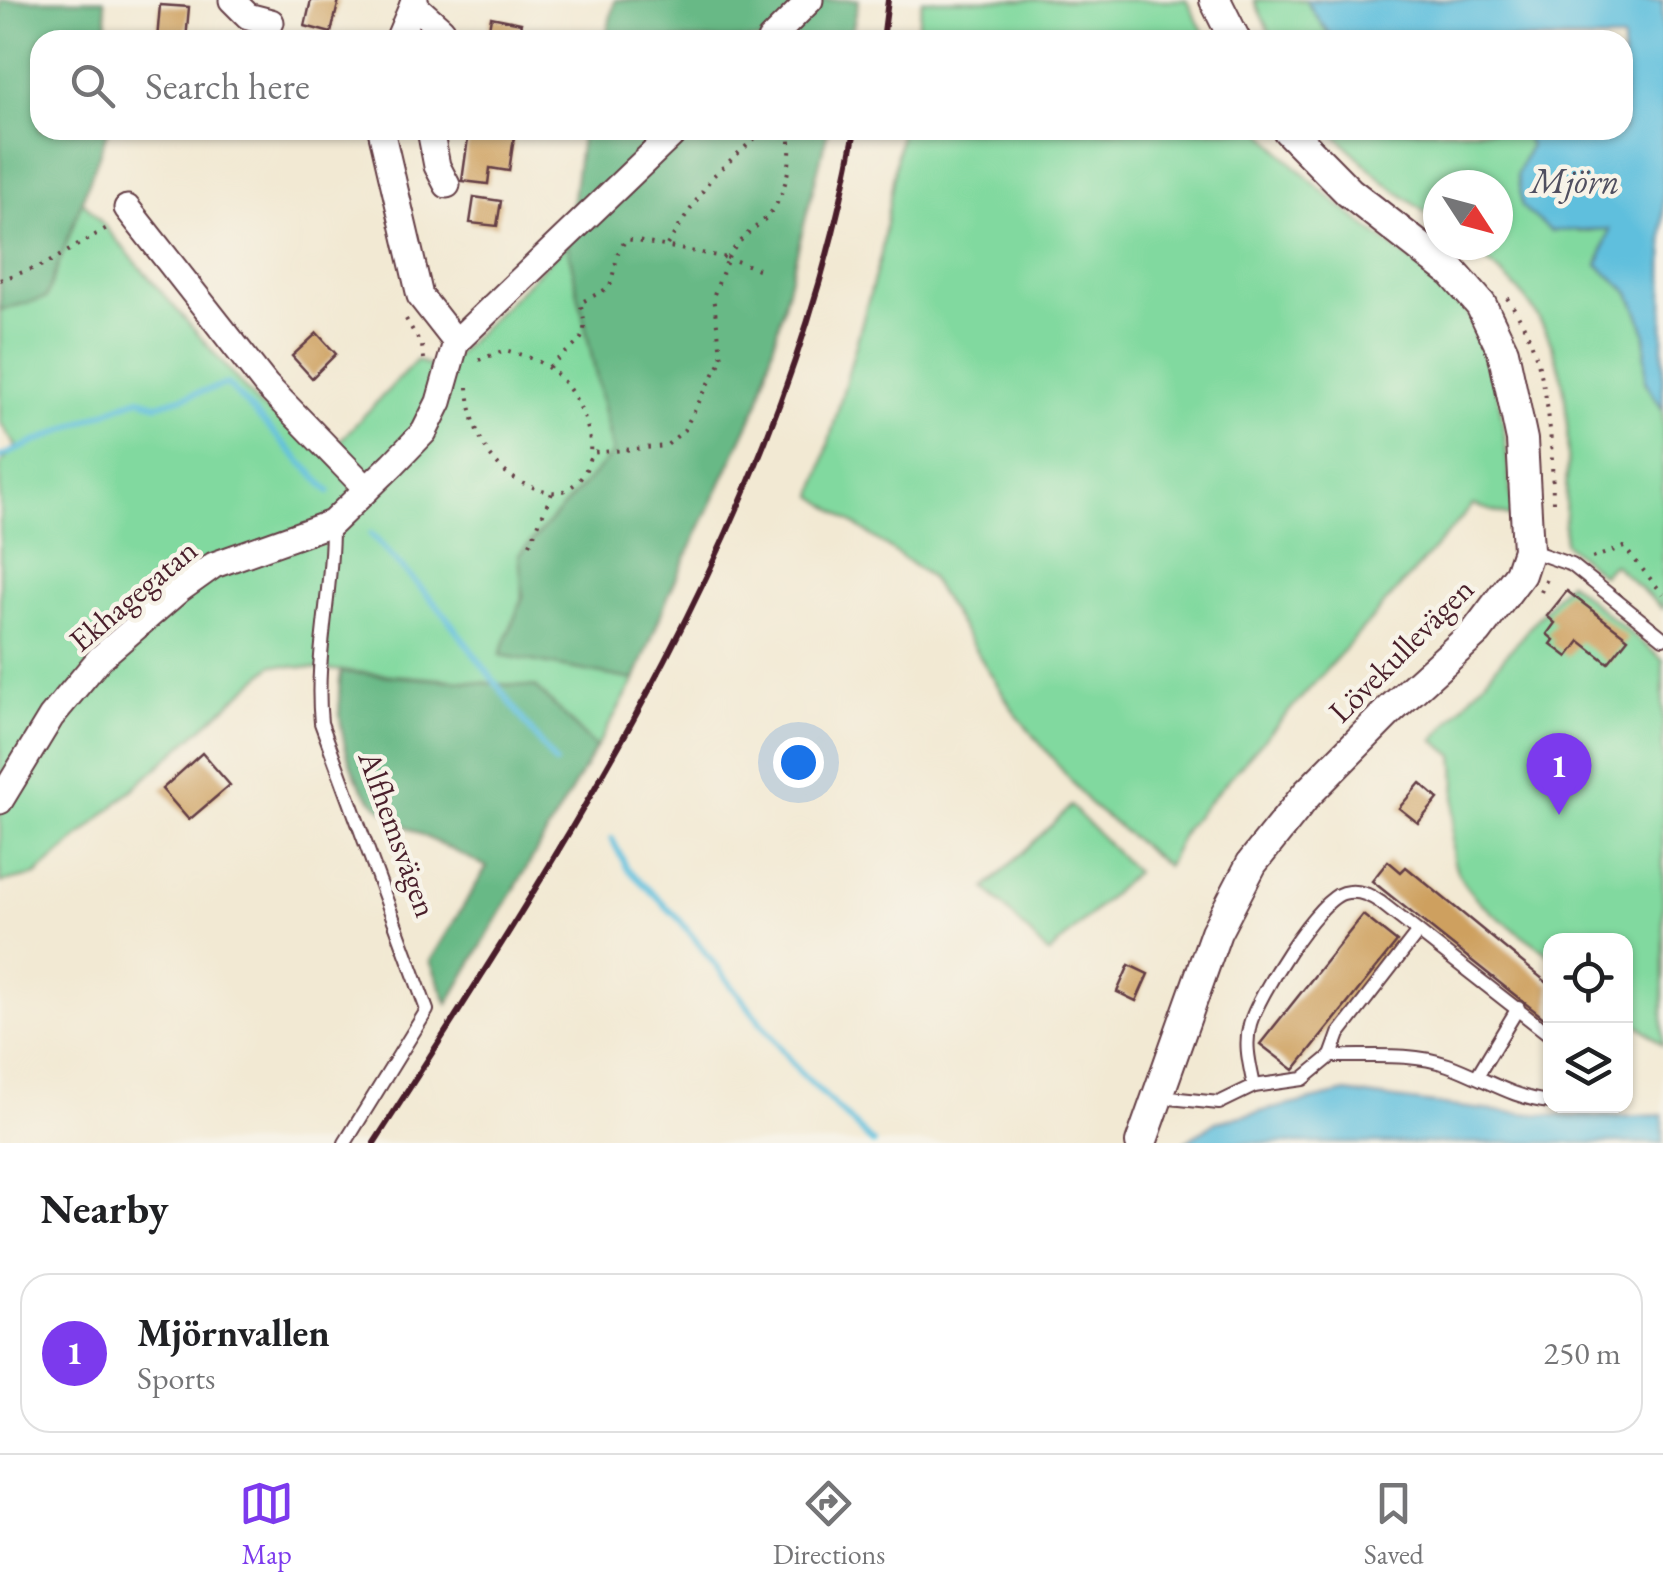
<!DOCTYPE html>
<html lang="en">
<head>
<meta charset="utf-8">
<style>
  body { margin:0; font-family:"EB Garamond",serif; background:#f2f2f2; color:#202124 }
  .controls { position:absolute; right:30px; bottom:30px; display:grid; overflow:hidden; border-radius:20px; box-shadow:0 2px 8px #0004 }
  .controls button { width:90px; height:90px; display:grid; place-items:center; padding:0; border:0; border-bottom:2px solid #e0e0e0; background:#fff; color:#202124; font:50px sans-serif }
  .compass { position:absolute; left:1423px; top:170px; width:90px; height:90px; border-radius:50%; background:#fff; box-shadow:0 2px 8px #0004; rotate:126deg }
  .you { position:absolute; left:798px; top:762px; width:35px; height:35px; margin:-25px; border:8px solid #fff; border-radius:50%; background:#1a73e8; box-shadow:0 0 0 15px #1a73e833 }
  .badge { display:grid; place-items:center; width:65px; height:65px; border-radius:50%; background:#7c3aed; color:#fff; font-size:32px; font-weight:700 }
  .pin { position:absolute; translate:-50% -82px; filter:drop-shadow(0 2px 5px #0008) }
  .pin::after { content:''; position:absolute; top:52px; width:35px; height:30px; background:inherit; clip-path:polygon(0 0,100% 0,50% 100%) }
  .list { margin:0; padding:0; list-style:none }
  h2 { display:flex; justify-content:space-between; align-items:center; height:130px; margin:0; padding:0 40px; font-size:42px }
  h2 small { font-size:32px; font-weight:400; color:#757577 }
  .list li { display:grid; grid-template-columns:65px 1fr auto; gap:30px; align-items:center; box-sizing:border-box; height:160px; margin:0 20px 20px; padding:0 20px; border:2px solid #e0e0e0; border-radius:30px }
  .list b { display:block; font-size:38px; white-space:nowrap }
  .list p { margin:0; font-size:32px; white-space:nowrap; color:#757577 }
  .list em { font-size:32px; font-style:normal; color:#757577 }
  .icon { flex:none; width:55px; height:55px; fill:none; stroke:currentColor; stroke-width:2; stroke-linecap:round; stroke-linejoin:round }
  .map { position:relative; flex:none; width:1663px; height:1143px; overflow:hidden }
  .search { position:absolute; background:#fff; box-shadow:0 2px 8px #0004; left:30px; right:30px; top:30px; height:110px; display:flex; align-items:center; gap:25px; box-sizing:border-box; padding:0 35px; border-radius:30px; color:#757577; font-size:38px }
  .sheet { height:310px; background:#fff }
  nav { display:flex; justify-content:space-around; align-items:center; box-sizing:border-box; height:140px; border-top:2px solid #e0e0e0; background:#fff; font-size:28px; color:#757577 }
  nav a { display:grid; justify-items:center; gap:5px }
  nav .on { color:#7c3aed }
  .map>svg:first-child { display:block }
  .green { fill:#81d99f; stroke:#667c65; stroke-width:2.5 }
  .forest { fill:#68b986; stroke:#596c58; stroke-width:2.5 }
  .water { fill:#5fbfdd; stroke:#546f84; stroke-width:2.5 }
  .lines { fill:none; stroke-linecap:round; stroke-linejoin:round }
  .stream { stroke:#5fbfdd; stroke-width:6 }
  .building { fill:#cea05e }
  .service-casing { stroke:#633d44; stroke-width:16 }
  .minor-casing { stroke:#633d44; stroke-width:29 }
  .tertiary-casing { stroke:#633d44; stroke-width:34 }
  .path { stroke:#633d44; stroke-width:4; stroke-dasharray:2.5 8; stroke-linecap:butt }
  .service { stroke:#fff; stroke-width:12 }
  .minor { stroke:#fff; stroke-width:25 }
  .tertiary { stroke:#fff; stroke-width:30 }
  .rail { stroke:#4a1f2b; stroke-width:6 }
  .labels { text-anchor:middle; stroke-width:9; stroke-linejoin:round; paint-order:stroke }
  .street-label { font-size:32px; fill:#4a1f2b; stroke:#f7f3e8 }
  .water-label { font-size:35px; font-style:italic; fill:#504f60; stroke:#f7f3e8 }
</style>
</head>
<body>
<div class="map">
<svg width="1663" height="1143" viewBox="0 0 1663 1143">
  <rect width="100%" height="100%" fill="#f7f3e8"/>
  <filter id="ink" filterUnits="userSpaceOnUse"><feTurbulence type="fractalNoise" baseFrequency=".01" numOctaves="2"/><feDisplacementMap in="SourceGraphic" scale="20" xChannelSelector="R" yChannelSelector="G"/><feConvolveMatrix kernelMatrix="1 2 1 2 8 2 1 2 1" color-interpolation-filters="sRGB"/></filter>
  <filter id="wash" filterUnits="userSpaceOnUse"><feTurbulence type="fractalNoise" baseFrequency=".0048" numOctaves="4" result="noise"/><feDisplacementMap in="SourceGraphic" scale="40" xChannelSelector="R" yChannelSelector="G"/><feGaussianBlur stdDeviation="2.25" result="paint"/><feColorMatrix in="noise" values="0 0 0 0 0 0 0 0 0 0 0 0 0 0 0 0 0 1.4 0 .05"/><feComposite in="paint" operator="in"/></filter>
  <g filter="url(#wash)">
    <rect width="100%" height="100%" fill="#f2e9d3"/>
    <!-- green -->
    <g class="green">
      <polygon points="922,0 1186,0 1208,40 916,40"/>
      <polygon points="1254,0 1305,0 1333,40 1273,40"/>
      <path d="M901,130H1262C1300,177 1350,214 1398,251C1416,265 1437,277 1453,293C1501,341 1507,452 1513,517L1473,505L1204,807L1185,829L1167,866L1091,805L1015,713L929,576L814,496L881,254Z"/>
      <path d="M1330,130H1522L1530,145L1517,174L1579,232L1611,228L1598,265L1630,293L1646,332L1645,381L1663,410V609L1613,564L1602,575L1564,543C1566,452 1584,357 1513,285C1499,270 1481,258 1466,245H1498V185H1438V222L1383,181Z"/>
      <polygon points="82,200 259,405 331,450 417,360 440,371 567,243 613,453 520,554 523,596 501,655 635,680 596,748 535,687 273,665 36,875 0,883 0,465 16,446 0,422 0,310 46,298"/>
      <path d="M1568,582L1663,660V1045L1626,1015V941H1550V955C1516,928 1454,897 1452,850C1451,818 1459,788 1454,756L1434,740Z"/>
      <polygon points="1071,806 1135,872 1049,954 986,888"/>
    </g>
    <!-- forest -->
    <g class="forest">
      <polygon points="0,0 104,0 109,40 40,40 40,130 108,130 46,298 0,310"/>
      <polygon points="615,0 859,0 850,40 605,40"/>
      <polygon points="582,130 828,130 759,402 669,594 635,680 500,655 523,596 519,555 613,453 567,243"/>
      <path d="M341,672L536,687L596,748L448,1004L430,961L487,867C451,848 407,832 377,805C344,776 335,713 341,672Z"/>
    </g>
    <!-- water -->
    <g class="water">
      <polygon points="1305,0 1663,0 1663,410 1645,381 1646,332 1630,293 1598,265 1610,229 1551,231 1522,207 1517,174 1530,145 1522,130 1623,130 1623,40 1333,40"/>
      <path d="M1346,1092C1451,1107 1557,1122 1663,1115V1143H1184L1216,1122Z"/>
    </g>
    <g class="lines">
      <!-- stream -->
      <g class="stream">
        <polyline points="0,457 139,398 157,405 227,384 329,491"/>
        <polyline points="371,534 442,611 555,763"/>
        <polyline points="612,839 627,868 679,919 799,1071 873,1143"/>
      </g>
    </g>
    <g id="blocks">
      <!-- building -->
      <g class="building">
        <polygon points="311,0 339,0 331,33 305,26"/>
        <polygon points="160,5 189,7 186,40 157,40"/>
        <polygon points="491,17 521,23 517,40 487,40"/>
        <polygon points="469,131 514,137 509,171 490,168 488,184 462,181"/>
        <polygon points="474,197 501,201 497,226 470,223"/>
        <polygon points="317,333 336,354 312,378 292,356"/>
        <polygon points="1567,591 1628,638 1608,663 1580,641 1568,657 1551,644 1554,640 1547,634 1555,623 1547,616"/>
        <polygon points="202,753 230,785 189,820 162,789"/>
        <polygon points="1420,783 1438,799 1418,823 1399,808"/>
        <polygon points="1388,861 1401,872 1406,867 1550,985 1550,1023 1372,881"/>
        <polygon points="1363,915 1397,942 1294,1070 1260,1044"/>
        <polygon points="1129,965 1148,974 1136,1001 1117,992"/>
      </g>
    </g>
  </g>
  <g filter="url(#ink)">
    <use href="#blocks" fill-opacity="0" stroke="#633d44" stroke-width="2.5"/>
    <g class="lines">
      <defs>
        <g id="service">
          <path d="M332,523C333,590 314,656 321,723L427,1010L345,1143"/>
          <polyline points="1529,550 1572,565 1663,638"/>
          <polyline points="1331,1056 1339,1034 1418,932"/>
          <polyline points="1477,1076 1518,1008"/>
          <path d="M1254,1086C1250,1065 1244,1046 1250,1024C1258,996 1316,901 1343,893C1357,889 1369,894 1380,902L1550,1035"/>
          <path d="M1160,1097L1219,1103L1254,1086L1303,1079L1331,1056C1369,1057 1411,1052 1448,1065C1484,1078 1512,1098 1550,1102"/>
        </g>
        <g id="minor">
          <polyline points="232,0 248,16 271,22"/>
          <polyline points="413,4 442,30 444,40"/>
          <polyline points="398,40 415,0"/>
          <polyline points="770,40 810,0"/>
          <polyline points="430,130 437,166 447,185"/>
          <polyline points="127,208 266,385 367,489"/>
          <polyline points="456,342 677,130"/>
          <polyline points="0,801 51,717 100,658 179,590 214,565 332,523 393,464 424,432 439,402 456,342 420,296 381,130"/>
        </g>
        <g id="tertiary">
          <polyline points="1215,0 1235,40"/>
          <polyline points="1141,1143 1216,932 1252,863 1307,794 1388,712 1477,631 1520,574 1528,550 1522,440 1503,351 1481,305 1453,273 1349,192 1288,130"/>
        </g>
      </defs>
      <!-- service casing -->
      <use href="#service" class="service-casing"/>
      <!-- minor casing -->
      <use href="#minor" class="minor-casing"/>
      <!-- tertiary casing -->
      <use href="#tertiary" class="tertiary-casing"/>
      <!-- path -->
      <g class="path">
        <polyline points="667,245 712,177 764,130"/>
        <path d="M758,269L728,258C739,239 749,233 765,219C785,201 795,155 788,130"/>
        <polyline points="0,280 46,264 112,225"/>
        <path d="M1507,298C1550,357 1552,434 1553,504"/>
        <polyline points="406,319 422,346 425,365"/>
        <path d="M549,367C575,341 593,345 580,303L610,287L618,253L626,239L728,258L713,297L722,359L684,430L666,446L591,453"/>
        <path d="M468,387C470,429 491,476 536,488C546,491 555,495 565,490C615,467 581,388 547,367C535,358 519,354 505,350L476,361"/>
        <polyline points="530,544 552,493"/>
        <polyline points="1592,558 1624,547 1663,594"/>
        <polyline points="1541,592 1549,574"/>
      </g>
      <!-- service -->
      <use href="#service" class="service"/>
      <!-- minor -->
      <use href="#minor" class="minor"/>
      <!-- tertiary -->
      <use href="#tertiary" class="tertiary"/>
      <!-- rail -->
      <g class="rail">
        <polyline points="883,40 888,0"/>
        <path d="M374,1143C576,831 789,502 855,130"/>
      </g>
    </g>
  </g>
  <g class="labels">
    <!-- street labels -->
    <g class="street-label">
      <text transform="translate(133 595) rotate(-40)" y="11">Ekhagegatan</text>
      <text transform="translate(1401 650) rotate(-45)" y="11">Lövekullevägen</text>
      <text transform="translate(398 834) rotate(70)" y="11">Alfhemsvägen</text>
    </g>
    <!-- water labels -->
    <g class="water-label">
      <text x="1575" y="193">Mjörn</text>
    </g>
  </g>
</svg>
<div class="controls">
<button><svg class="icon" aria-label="locate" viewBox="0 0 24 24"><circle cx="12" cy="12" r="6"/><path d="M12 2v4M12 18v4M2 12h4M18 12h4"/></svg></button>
<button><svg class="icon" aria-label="layers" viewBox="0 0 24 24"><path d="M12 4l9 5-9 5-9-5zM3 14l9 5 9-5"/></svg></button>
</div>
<svg class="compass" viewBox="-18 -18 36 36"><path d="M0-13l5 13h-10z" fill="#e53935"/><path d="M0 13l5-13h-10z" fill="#757577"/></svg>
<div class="you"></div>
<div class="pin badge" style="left:1559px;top:815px">1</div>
<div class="search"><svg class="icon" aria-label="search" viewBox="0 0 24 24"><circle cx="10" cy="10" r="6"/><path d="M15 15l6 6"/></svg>Search here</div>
</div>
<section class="sheet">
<h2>Nearby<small></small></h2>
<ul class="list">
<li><span class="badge">1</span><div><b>Mjörnvallen</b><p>Sports</p></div><em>250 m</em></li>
</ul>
</section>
<nav>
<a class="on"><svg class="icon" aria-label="map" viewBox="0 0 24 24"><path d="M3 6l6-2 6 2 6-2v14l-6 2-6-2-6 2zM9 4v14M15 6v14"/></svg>Map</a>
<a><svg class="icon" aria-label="directions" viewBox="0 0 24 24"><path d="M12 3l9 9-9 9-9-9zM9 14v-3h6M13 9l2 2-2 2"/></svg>Directions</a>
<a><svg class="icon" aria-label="saved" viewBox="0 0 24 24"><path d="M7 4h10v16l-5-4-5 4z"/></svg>Saved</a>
</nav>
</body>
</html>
